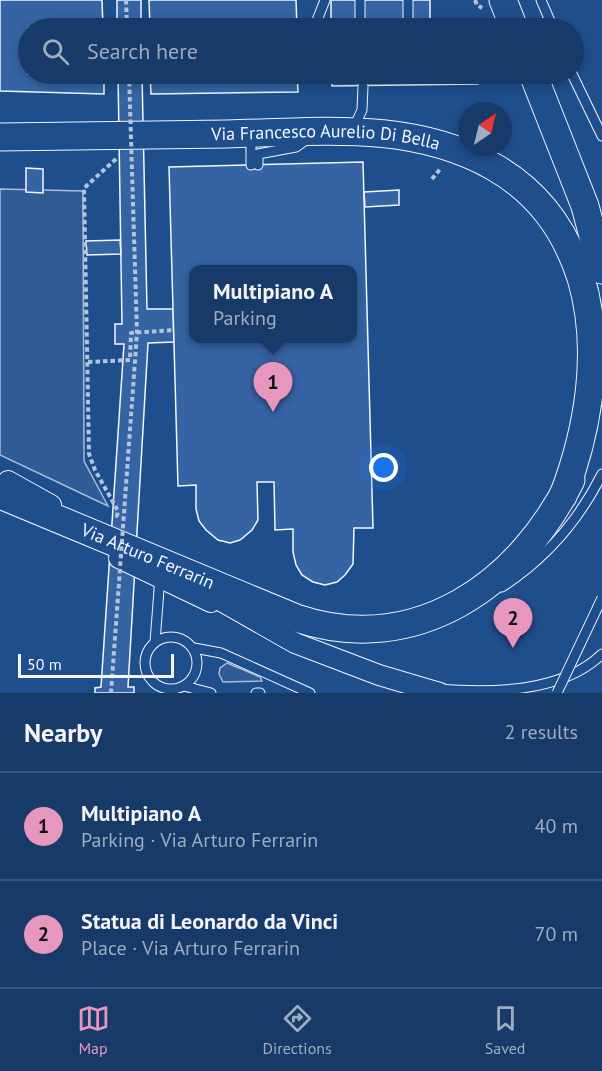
<!DOCTYPE html>
<html lang="en">
<head>
<meta charset="utf-8">
<style>
  body { margin:0; font-family:"PT Sans",sans-serif; background:#20416f; color:#f1f3f6 }
  .compass { position:absolute; left:458px; top:102px; width:54px; height:54px; border-radius:50%; background:#173a69; box-shadow:0 3px 9px #0003; rotate:35deg }
  .scale { position:absolute; left:18px; bottom:15px; width:156px; box-sizing:border-box; padding-left:6px; border:3px solid #f2f6ff; border-top:0; font-size:16px; line-height:21px; white-space:nowrap; color:#f2f6ff; -webkit-text-stroke:4px #1f4e8c; paint-order:stroke }
  .you { position:absolute; left:384px; top:468px; width:21px; height:21px; margin:-15px; border:4px solid #fff; border-radius:50%; background:#1a73e8; box-shadow:0 0 0 9px #1a73e833 }
  .badge { display:grid; place-items:center; width:39px; height:39px; border-radius:50%; background:#e797bd; color:#111; font-size:20px; font-weight:700 }
  .pin { position:absolute; translate:-50% -50px; filter:drop-shadow(0 2px 3px #0008) }
  .pin::after { content:''; position:absolute; top:32px; width:21px; height:18px; background:inherit; clip-path:polygon(0 0,100% 0,50% 100%) }
  .popup { position:absolute; left:189px; top:265px; width:168px; height:78px; box-sizing:border-box; display:grid; place-content:center; border-radius:12px; background:#173a69; filter:drop-shadow(0 2px 4px #0005); font-size:20px; white-space:nowrap; color:#9eadc0 }
  .popup b { font-size:22px; color:#f1f3f6 }
  .popup::after { content:''; position:absolute; left:50%; top:100%; margin-left:-12px; border:12px solid transparent; border-top-color:#173a69 }
  .list { margin:0; padding:0; list-style:none }
  h2 { display:flex; justify-content:space-between; align-items:center; height:78px; margin:0; padding:0 24px; font-size:26px }
  h2 small { font-size:20px; font-weight:400; color:#9eadc0 }
  .list li { display:grid; grid-template-columns:39px 1fr auto; gap:18px; align-items:center; box-sizing:border-box; height:108px; padding:0 24px; border-top:2px solid #36547d }
  .list b { display:block; font-size:22px; white-space:nowrap }
  .list p { margin:0; font-size:20px; white-space:nowrap; color:#9eadc0 }
  .list em { font-size:20px; font-style:normal; color:#9eadc0 }
  .icon { flex:none; width:33px; height:33px; fill:none; stroke:currentColor; stroke-width:2; stroke-linecap:round; stroke-linejoin:round }
  .map { position:relative; flex:none; width:602px; height:693px; overflow:hidden }
  .search { position:absolute; background:#173a69; box-shadow:0 3px 9px #0003; left:18px; right:18px; top:18px; height:66px; display:flex; align-items:center; gap:15px; box-sizing:border-box; padding:0 21px; border-radius:33px; color:#9eadc0; font-size:22px }
  .sheet { height:294px; background:#173a69 }
  nav { display:flex; justify-content:space-around; align-items:center; box-sizing:border-box; height:84px; border-top:2px solid #36547d; background:#173a69; font-size:16px; color:#9eadc0 }
  nav a { display:grid; justify-items:center; gap:3px }
  nav .on { color:#e797bd }
  .map>svg:first-child { display:block }
  .built { fill:#305b95; stroke:#a8bbd7; stroke-width:1.5 }
  .building { fill:#3563a3; stroke:#f2f6ff; stroke-width:1.5; fill-rule:evenodd }
  .lines { fill:none; stroke-linecap:round; stroke-linejoin:round }
  .lane-casing { stroke:#f2f6ff; stroke-width:11 }
  .street-casing { stroke:#f2f6ff; stroke-width:22 }
  .secondary-casing { stroke:#f2f6ff; stroke-width:29 }
  .path { stroke:#b3c4dc; stroke-width:4; stroke-dasharray:4.5 3; stroke-linecap:butt }
  .lane { stroke:#1f4e8c; stroke-width:9 }
  .street { stroke:#1f4e8c; stroke-width:20 }
  .secondary { stroke:#1f4e8c; stroke-width:27 }
  .lane-bridge-casing { stroke:#f2f6ff; stroke-width:11; stroke-linecap:butt }
  .path-bridge { stroke:#b3c4dc; stroke-width:4; stroke-dasharray:4.5 3; stroke-linecap:butt }
  .lane-bridge { stroke:#1f4e8c; stroke-width:9 }
  .labels { text-anchor:middle; stroke-width:4.5; stroke-linejoin:round; paint-order:stroke }
  .street-label { font-size:18px; fill:#f2f6ff; stroke:#1f4e8c }
</style>
</head>
<body>
<div class="map">
<svg width="602" height="693" viewBox="0 0 602 693">
  <rect width="100%" height="100%" fill="#1f4e8c"/>
  <!-- built -->
  <g class="built">
    <polygon points="0,189 83,191 84,461 108,506 0,455"/>
    <polygon points="227,663 260,677 262,681 223,682 219,674 220,668"/>
  </g>
  <!-- building -->
  <g class="building">
    <polygon points="0,0 102,0 103,28 28,28 28,74 104,74 104,94 0,91"/>
    <rect x="117" y="0" width="24" height="28"/>
    <polygon points="149,0 296,0 297,28 150,28"/>
    <polygon points="331,0 430,0 430,24 477,23 477,28 331,28"/>
    <polygon points="118,74 142,74 147,309 173,309 174,342 148,343 128,687 134,687 134,693 95,693 95,688 101,687 124,344 115,344 115,324 122,324"/>
    <polygon points="150,74 297,74 298,92 151,94"/>
    <polygon points="332,74 478,74 478,84 332,86"/>
    <path d="M363,162L373,528H354L353,564L345,575L337,582L325,585L313,582L302,575L296,565L293,552V529L275,530L274,482H257L258,520L252,530L240,540L230,543L218,540L206,530L199,521L196,509V485L178,486L169,167ZM194,270H352V338H194Z"/>
    <polygon points="26,168 43,169 43,193 26,192"/>
    <polygon points="399,190 399,205 365,207 364,192"/>
    <polygon points="120,240 121,254 87,255 86,241"/>
  </g>
  <g class="lines">
    <defs>
      <g id="lane">
        <polyline points="408,0 408,28"/>
        <polyline points="541,0 553,28"/>
        <polyline points="316,23 325,0"/>
        <polyline points="360,28 360,0"/>
        <polyline points="572,74 602,136"/>
        <polyline points="353,129 362,110 363,86"/>
        <polyline points="251,135 251,165"/>
        <polyline points="258,165 258,154 296,147 307,139"/>
        <path d="M502,587C545,559 579,520 602,474"/>
        <circle cx="171" cy="663" r="26"/>
        <polyline points="155,642 160,577"/>
        <polyline points="194,648 221,653 310,693"/>
        <polyline points="184,686 211,693"/>
        <path d="M438,689C492,693 562,693 602,654"/>
        <polyline points="256,693 260,693"/>
      </g>
      <g id="street">
        <polyline points="8,481 51,505"/>
        <polyline points="119,558 211,602"/>
        <polyline points="202,590 295,643 379,675 440,693"/>
      </g>
      <g id="secondary">
        <polyline points="503,0 514,28"/>
        <polyline points="533,74 585,206 602,270"/>
        <path id="s1" d="M0,137C76,136 151,135 227,134C317,132 412,120 494,167C538,192 565,229 581,278C602,349 589,428 563,496"/>
        <path id="s2" d="M0,495L296,618C416,658 519,585 571,480"/>
      </g>
    </defs>
    <!-- lane casing -->
    <use href="#lane" class="lane-casing"/>
    <!-- street casing -->
    <use href="#street" class="street-casing"/>
    <!-- secondary casing -->
    <use href="#secondary" class="secondary-casing"/>
    <!-- path -->
    <g class="path">
      <polyline points="126,0 127,28"/>
      <polyline points="475,0 477,5 482,8"/>
      <polyline points="116,159 84,188 89,454 95,470 118,511 117,516 121,517"/>
      <polyline points="432,179 441,168"/>
      <polyline points="88,362 130,360 131,333 174,330"/>
    </g>
    <!-- lane -->
    <use href="#lane" class="lane"/>
    <!-- street -->
    <use href="#street" class="street"/>
    <!-- secondary -->
    <use href="#secondary" class="secondary"/>
    <defs>
      <polyline id="lane-bridge" points="557,693 602,598"/>
    </defs>
    <!-- lane-bridge casing -->
    <use href="#lane-bridge" class="lane-bridge-casing"/>
    <!-- path-bridge -->
    <polyline class="path-bridge" points="111,693 137,333 129,74"/>
    <!-- lane-bridge -->
    <use href="#lane-bridge" class="lane-bridge"/>
  </g>
  <g class="labels">
    <!-- street labels -->
    <g class="street-label">
      <text dy="6" stroke="none"><textPath href="#s1" startOffset="326">Via Francesco Aurelio Di Bella</textPath></text>
      <text dy="6" stroke="none"><textPath href="#s2" startOffset="160">Via Arturo Ferrarin</textPath></text>
    </g>
  </g>
</svg>
<svg class="compass" viewBox="-18 -18 36 36"><path d="M0-13l5 13h-10z" fill="#e53935"/><path d="M0 13l5-13h-10z" fill="#9eadc0"/></svg>
<div class="scale">50 m</div>
<div class="you"></div>
<div class="pin badge" style="left:273px;top:412px">1</div>
<div class="popup"><b>Multipiano A</b>Parking</div>
<div class="pin badge" style="left:513px;top:648px">2</div>
<div class="search"><svg class="icon" aria-label="search" viewBox="0 0 24 24"><circle cx="10" cy="10" r="6"/><path d="M15 15l6 6"/></svg>Search here</div>
</div>
<section class="sheet">
<h2>Nearby<small>2 results</small></h2>
<ul class="list">
<li><span class="badge">1</span><div><b>Multipiano A</b><p>Parking · Via Arturo Ferrarin</p></div><em>40 m</em></li>
<li><span class="badge">2</span><div><b>Statua di Leonardo da Vinci</b><p>Place · Via Arturo Ferrarin</p></div><em>70 m</em></li>
</ul>
</section>
<nav>
<a class="on"><svg class="icon" aria-label="map" viewBox="0 0 24 24"><path d="M3 6l6-2 6 2 6-2v14l-6 2-6-2-6 2zM9 4v14M15 6v14"/></svg>Map</a>
<a><svg class="icon" aria-label="directions" viewBox="0 0 24 24"><path d="M12 3l9 9-9 9-9-9zM9 14v-3h6M13 9l2 2-2 2"/></svg>Directions</a>
<a><svg class="icon" aria-label="saved" viewBox="0 0 24 24"><path d="M7 4h10v16l-5-4-5 4z"/></svg>Saved</a>
</nav>
</body>
</html>
